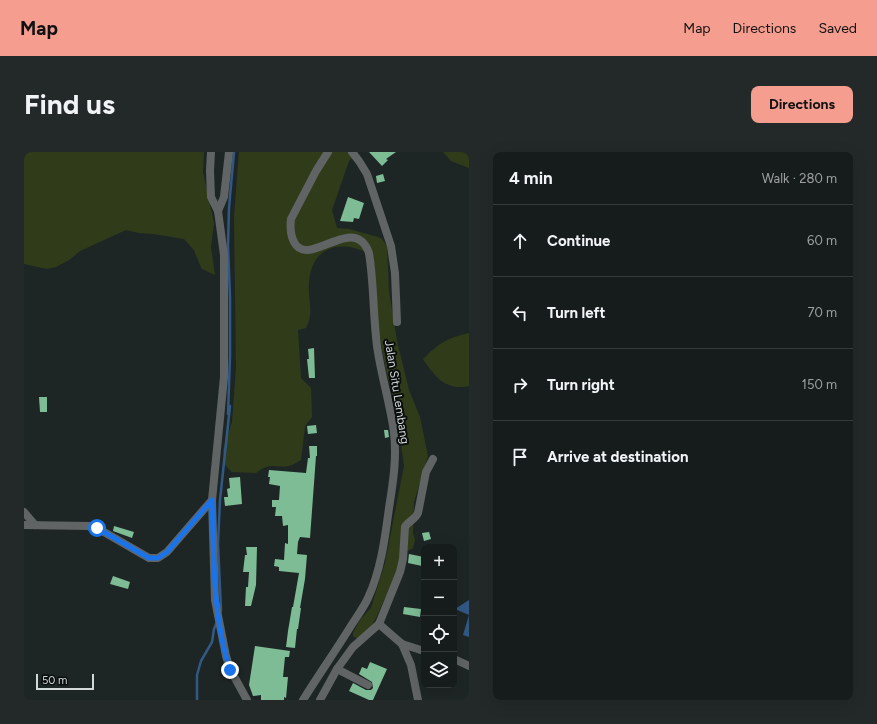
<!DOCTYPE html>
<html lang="en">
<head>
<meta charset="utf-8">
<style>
  body { margin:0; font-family:Figtree,sans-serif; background:#232929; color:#f1f3f6 }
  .controls { position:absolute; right:12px; bottom:12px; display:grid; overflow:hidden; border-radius:8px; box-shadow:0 4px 16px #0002 }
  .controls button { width:36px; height:36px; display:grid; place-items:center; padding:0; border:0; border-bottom:1px solid #353a3b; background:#161c1c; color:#f1f3f6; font:20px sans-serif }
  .scale { position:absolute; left:12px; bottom:10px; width:58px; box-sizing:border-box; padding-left:4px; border:2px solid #d3d9d8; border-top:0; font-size:11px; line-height:14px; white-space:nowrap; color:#d3d9d8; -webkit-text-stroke:3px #0b0e0e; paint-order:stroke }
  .stop { position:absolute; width:12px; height:12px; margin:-9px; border:3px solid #1a73e8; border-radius:50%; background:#fff }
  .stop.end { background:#1a73e8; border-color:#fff; box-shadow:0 1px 4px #0008 }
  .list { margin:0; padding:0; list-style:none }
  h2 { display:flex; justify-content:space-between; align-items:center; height:52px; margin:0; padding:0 16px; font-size:17px }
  h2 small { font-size:13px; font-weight:400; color:#9ea1a3 }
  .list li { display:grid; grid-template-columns:26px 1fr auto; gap:12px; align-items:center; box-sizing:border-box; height:72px; padding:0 16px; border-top:1px solid #353a3b }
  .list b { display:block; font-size:15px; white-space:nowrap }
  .list em { font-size:13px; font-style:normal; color:#9ea1a3 }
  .icon { flex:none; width:22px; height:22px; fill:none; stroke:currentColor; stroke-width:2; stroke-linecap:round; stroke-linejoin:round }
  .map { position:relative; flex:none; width:445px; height:548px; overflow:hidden; border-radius:8px }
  header { display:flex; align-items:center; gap:24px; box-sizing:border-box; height:56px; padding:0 20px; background:#f59d8f; color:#111 }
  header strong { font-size:19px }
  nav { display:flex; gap:22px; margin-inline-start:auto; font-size:14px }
  .intro { display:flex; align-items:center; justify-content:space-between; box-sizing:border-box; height:96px; padding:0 24px }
  h1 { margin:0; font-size:28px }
  .button { padding:10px 18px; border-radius:8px; background:#f59d8f; color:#111; font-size:14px; font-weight:700 }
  main { display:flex; gap:24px; padding:0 24px }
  aside { flex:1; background:#161c1c; border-radius:8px; box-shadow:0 4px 16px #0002 }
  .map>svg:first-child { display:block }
  .green { fill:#303c19 }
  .water { fill:#315985 }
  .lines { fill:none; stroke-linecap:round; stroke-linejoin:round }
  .stream { stroke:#315985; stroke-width:2.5 }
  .building { fill:#7dbc95 }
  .minor { stroke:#606465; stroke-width:8 }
  .route { stroke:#1a73e8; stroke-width:5 }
  .labels { text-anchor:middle; stroke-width:4; stroke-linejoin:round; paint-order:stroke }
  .street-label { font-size:12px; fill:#d3d9d8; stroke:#0b0e0e }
</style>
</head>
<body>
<header>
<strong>Map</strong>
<nav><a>Map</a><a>Directions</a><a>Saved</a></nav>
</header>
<div class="intro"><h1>Find us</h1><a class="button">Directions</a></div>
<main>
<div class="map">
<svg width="445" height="548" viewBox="0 0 445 548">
  <rect width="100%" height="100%" fill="#1e2625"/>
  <!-- green -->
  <g class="green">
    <polygon points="0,0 180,0 179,20 190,71 187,95 191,123 178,117 175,111 170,98 160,87 130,82 115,81 102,78 56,99 45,108 32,115 23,117 0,112"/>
    <path d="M215,0H334L325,9L308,58L313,76L325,77L354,85L358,87L363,94L365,139L373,189L385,238L396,265L404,304L390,350L389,381L391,388L389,396L377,403L373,420L349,472L337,485L332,486L329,484V481L336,468L347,456L361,411L380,314L373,263L360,208L355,181L348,103C319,87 288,92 285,130C283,147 291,159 282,176L274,178L277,226L287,236L288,265L281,274L277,308C273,310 269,313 265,314C251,317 247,309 232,321L208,320L201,313L199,298L208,270L212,216L210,65Z"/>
    <polygon points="419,0 445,0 445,16 427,9"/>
    <path d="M445,181V234C422,239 411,225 399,207C415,191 423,186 445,181Z"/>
  </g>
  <!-- water -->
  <polygon class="water" points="445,448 445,485 439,483 445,463 431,457"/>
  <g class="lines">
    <!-- stream -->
    <g class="stream">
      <polyline points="196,461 197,458 194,392 196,348 206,254 204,262 206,204 206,146 204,93 205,56 210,0"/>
      <polyline points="173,548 173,523 177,509 188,490 190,477 193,470"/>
    </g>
  </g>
  <!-- building -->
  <g class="building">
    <polygon points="345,0 372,0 362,7 364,8 358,14"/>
    <polygon points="359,22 361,29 353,31 352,24"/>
    <polygon points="324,45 340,51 335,67 330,66 329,70 316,69"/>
    <polygon points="290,196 291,226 285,226 283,207 285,207 284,197"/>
    <polygon points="15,245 23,245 23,260 16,260"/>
    <polygon points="292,273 293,281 284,282 283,274"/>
    <polygon points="360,278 364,278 365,285 361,286"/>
    <polygon points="285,294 293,294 293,304 292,304 286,386 276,385 274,390 273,402 283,403 281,427 276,456 277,456 274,477 273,477 271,496 262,495 264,479 268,455 269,455 275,421 255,419 255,415 250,414 251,407 260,408 261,391 264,392 264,373 259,374 258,364 251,364 252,355 248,355 248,348 255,348 256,334 245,332 246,325 244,325 245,318 282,321 284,306 286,306"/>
    <polygon points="216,325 218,352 201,354 200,345 204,345 203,337 206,336 205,326"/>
    <polygon points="90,374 110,380 108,386 89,379"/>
    <polygon points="405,380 407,387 400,389 398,381"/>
    <polygon points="222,395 233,395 232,433 227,454 221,454 222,435 224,435 225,420 219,420 221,403 223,403"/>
    <polygon points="385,402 400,405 398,414 384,411"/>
    <polygon points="89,424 106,430 104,437 86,432"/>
    <polygon points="380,455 397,457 396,465 379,462"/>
    <polygon points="231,494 266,499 265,505 261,505 259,525 264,525 262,546 260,545 260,548 237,548 237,543 229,544 225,533"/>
    <polygon points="346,510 363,517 349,548 345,548 325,539 329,531 342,538 347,538 349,536 348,530 335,522 338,515 343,517"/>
  </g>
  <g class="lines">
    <!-- minor -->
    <g class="minor">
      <polyline points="187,0 186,19 187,45 194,59 200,103 200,225 188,348 191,448 202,504 206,517 223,548"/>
      <polyline points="328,0 335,9 343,22 367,94 371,121 373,170"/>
      <polyline points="194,59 200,45 205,0"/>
      <polyline points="0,360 11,373"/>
      <polyline points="0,373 64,374 73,376 125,406 134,406 143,400 188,348"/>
      <path d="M355,472L376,420L379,407L381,375C384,369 391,368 394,361L402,320L409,307"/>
      <polyline points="378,492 387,513 394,548"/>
      <polyline points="430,507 445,514"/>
      <polyline points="313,517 344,533"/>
      <path d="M279,548C294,524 310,501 325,477C331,467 339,457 344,446C357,418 361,386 365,356C369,331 373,306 370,280C366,251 357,223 353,194C349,163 350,132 345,101C344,98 343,96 341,93C323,68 283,116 270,90C266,82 266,75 267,67L292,19L304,0"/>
      <polyline points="296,548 313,517 329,495 355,472 378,492 400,499"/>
    </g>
  </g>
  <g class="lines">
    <!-- route -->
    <path class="route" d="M73,376L125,406H134L143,400L188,348C190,404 188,463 206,518"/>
  </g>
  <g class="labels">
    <!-- street labels -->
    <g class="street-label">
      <text transform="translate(373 240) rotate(81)" y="4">Jalan Situ Lembang</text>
    </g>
  </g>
</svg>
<div class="controls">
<button>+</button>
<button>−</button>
<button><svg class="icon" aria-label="locate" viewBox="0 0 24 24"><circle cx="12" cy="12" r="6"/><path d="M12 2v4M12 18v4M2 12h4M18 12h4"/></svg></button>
<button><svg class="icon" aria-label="layers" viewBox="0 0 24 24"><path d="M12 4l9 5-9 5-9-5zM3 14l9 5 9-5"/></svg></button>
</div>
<div class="scale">50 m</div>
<div class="stop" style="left:73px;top:376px"></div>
<div class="stop end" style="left:206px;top:518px"></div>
</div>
<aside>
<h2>4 min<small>Walk · 280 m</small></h2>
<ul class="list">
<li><svg class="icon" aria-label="ahead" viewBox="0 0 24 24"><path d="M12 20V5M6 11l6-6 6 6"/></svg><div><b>Continue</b></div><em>60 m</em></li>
<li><svg class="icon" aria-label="left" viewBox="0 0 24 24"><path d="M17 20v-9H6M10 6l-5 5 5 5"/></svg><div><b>Turn left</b></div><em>70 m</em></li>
<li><svg class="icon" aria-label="right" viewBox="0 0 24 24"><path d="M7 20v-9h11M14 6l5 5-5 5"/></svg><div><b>Turn right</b></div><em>150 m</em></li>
<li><svg class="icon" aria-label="arrive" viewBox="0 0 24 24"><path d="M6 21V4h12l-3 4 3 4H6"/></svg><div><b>Arrive at destination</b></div></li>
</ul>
</aside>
</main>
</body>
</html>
